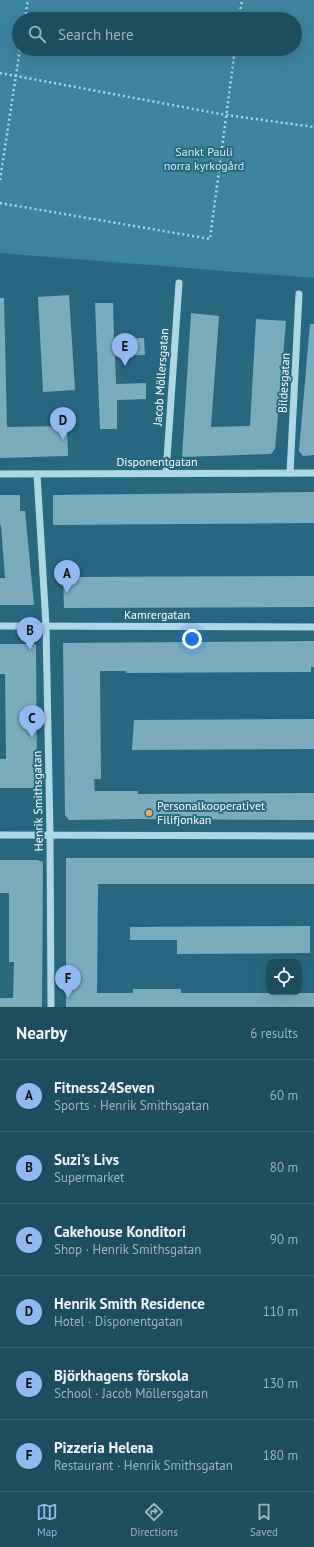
<!DOCTYPE html>
<html lang="en">
<head>
<meta charset="utf-8">
<style>
  body { margin:0; font-family:"PT Sans",sans-serif; background:#2a5869; color:#f1f3f6 }
  .controls { position:absolute; right:12px; bottom:12px; display:grid; overflow:hidden; border-radius:8px; box-shadow:0 4px 16px #0002 }
  .controls button { width:36px; height:36px; display:grid; place-items:center; padding:0; border:0; border-bottom:1px solid #3b6575; background:#1d4e60; color:#f1f3f6; font:20px sans-serif }
  .you { position:absolute; left:192px; top:639px; width:14px; height:14px; margin:-10px; border:3px solid #fff; border-radius:50%; background:#1a73e8; box-shadow:0 0 0 6px #1a73e833 }
  .badge { display:grid; place-items:center; width:26px; height:26px; border-radius:50%; background:#90b9f0; color:#111; font-size:13px; font-weight:700 }
  .pin { position:absolute; translate:-50% -33px; filter:drop-shadow(0 1px 2px #0008) }
  .pin::after { content:''; position:absolute; top:21px; width:14px; height:12px; background:inherit; clip-path:polygon(0 0,100% 0,50% 100%) }
  .list { margin:0; padding:0; list-style:none }
  h2 { display:flex; justify-content:space-between; align-items:center; height:52px; margin:0; padding:0 16px; font-size:17px }
  h2 small { font-size:13px; font-weight:400; color:#a0b4bd }
  .list li { display:grid; grid-template-columns:26px 1fr auto; gap:12px; align-items:center; box-sizing:border-box; height:72px; padding:0 16px; border-top:1px solid #3b6575 }
  .list b { display:block; font-size:15px; white-space:nowrap }
  .list p { margin:0; font-size:13px; white-space:nowrap; color:#a0b4bd }
  .list em { font-size:13px; font-style:normal; color:#a0b4bd }
  .icon { flex:none; width:22px; height:22px; fill:none; stroke:currentColor; stroke-width:2; stroke-linecap:round; stroke-linejoin:round }
  .map { position:relative; flex:none; width:314px; height:1007px; overflow:hidden }
  .search { position:absolute; background:#1d4e60; box-shadow:0 4px 16px #0002; left:12px; right:12px; top:12px; height:44px; display:flex; align-items:center; gap:10px; box-sizing:border-box; padding:0 14px; border-radius:22px; color:#a0b4bd; font-size:15px }
  .sheet { height:484px; background:#1d4e60 }
  nav { display:flex; justify-content:space-around; align-items:center; box-sizing:border-box; height:56px; border-top:1px solid #3b6575; background:#1d4e60; font-size:11px; color:#a0b4bd }
  nav a { display:grid; justify-items:center; gap:2px }
  nav .on { color:#90b9f0 }
  .map>svg:first-child { display:block }
  .green { fill:#3c849d; fill-rule:evenodd }
  .building { fill:#7bacbe }
  .lines { fill:none; stroke-linecap:round; stroke-linejoin:round }
  .path { stroke:#aed7e6; stroke-width:2.5; stroke-dasharray:2 3; stroke-linecap:butt }
  .minor { stroke:#aed7e6; stroke-width:7 }
  .poi-dot { fill:#eea774; stroke:#276880; stroke-width:1.5 }
  .labels { text-anchor:middle; stroke-width:4; stroke-linejoin:round; paint-order:stroke }
  .park-label { font-size:12px; fill:#d1ecf5; stroke:#276880 }
  .street-label { font-size:12px; fill:#fff; stroke:#276880 }
  .poi-label { font-size:12px; fill:#fff; stroke:#276880; text-anchor:start }
</style>
</head>
<body>
<div class="map">
<svg width="314" height="1007" viewBox="0 0 314 1007">
  <rect width="100%" height="100%" fill="#276880"/>
  <!-- green -->
  <path class="green" d="M0,0H314V278L0,253ZM19,19H295V49H19Z"/>
  <!-- building -->
  <g class="building">
    <polygon points="69,295 75,390 43,392 38,297"/>
    <polygon points="0,298 4,298 7,427 67,426 68,456 0,458"/>
    <polygon points="95,303 113,303 114,339 144,338 145,355 115,356 116,384 146,383 146,399 117,400 117,429 100,429"/>
    <polygon points="191,313 219,316 211,427 250,426 256,319 286,321 275,449 271,454 182,457"/>
    <polygon points="310,324 314,324 314,455 303,456 299,451"/>
    <polygon points="314,492 314,523 53,525 53,495"/>
    <polygon points="0,495 20,495 20,511 25,511 34,605 0,605 0,578 5,578 1,525 0,525"/>
    <polygon points="314,576 314,607 64,608 63,577"/>
    <polygon points="314,641 314,667 311,667 311,672 126,673 126,671 100,671 101,779 94,779 95,791 138,791 138,794 314,793 314,820 138,819 69,820 65,815 63,643"/>
    <polygon points="0,644 36,644 37,788 0,788 0,759 6,759 5,674 0,674"/>
    <polygon points="314,719 314,749 132,750 134,720"/>
    <polygon points="66,858 314,858 314,884 98,884 97,993 133,993 133,989 181,989 181,993 314,993 314,1007 66,1007"/>
    <polygon points="0,860 37,860 43,862 42,1007 0,1007 0,998 13,998 14,962 9,962 9,893 0,893"/>
    <polygon points="310,926 310,953 177,954 177,940 130,940 130,927"/>
  </g>
  <g class="lines">
    <!-- path -->
    <g class="path">
      <polyline points="25,19 28,0"/>
      <polyline points="239,19 242,0"/>
      <polyline points="0,73 226,115 314,127"/>
      <polyline points="0,180 20,49"/>
      <polyline points="0,203 210,239 235,49"/>
    </g>
    <!-- minor -->
    <g class="minor">
      <polyline points="166,473 179,283"/>
      <polyline points="290,473 299,294"/>
      <polyline points="0,474 314,473"/>
      <polyline points="37,474 46,625 50,835 51,1007"/>
      <polyline points="0,626 314,627"/>
      <polyline points="0,835 314,836"/>
    </g>
  </g>
  <!-- markers -->
  <circle class="poi-dot" cx="149" cy="813" r="4"/>
  <g class="labels">
    <!-- park labels -->
    <g class="park-label">
      <text x="204" y="156">Sankt Pauli<tspan x="204" dy="14">norra kyrkogård</tspan></text>
    </g>
    <!-- street labels -->
    <g class="street-label">
      <text transform="translate(161 377) rotate(-86)" y="4">Jacob Möllersgatan</text>
      <text transform="translate(284 383) rotate(-87)" y="4">Bildesgatan</text>
      <text x="157" y="466">Disponentgatan</text>
      <text x="157" y="619">Kamrergatan</text>
      <text transform="translate(38 801) rotate(-91)" y="4">Henrik Smithsgatan</text>
    </g>
    <!-- poi labels -->
    <g class="poi-label">
      <text x="157" y="810">Personalkooperativet<tspan x="157" dy="14">Filifjonkan</tspan></text>
    </g>
  </g>
</svg>
<div class="controls">
<button><svg class="icon" aria-label="locate" viewBox="0 0 24 24"><circle cx="12" cy="12" r="6"/><path d="M12 2v4M12 18v4M2 12h4M18 12h4"/></svg></button>
</div>
<div class="you"></div>
<div class="pin badge" style="left:67px;top:593px">A</div>
<div class="pin badge" style="left:30px;top:650px">B</div>
<div class="pin badge" style="left:32px;top:738px">C</div>
<div class="pin badge" style="left:63px;top:440px">D</div>
<div class="pin badge" style="left:125px;top:366px">E</div>
<div class="pin badge" style="left:68px;top:998px">F</div>
<div class="search"><svg class="icon" aria-label="search" viewBox="0 0 24 24"><circle cx="10" cy="10" r="6"/><path d="M15 15l6 6"/></svg>Search here</div>
</div>
<section class="sheet">
<h2>Nearby<small>6 results</small></h2>
<ul class="list">
<li><span class="badge">A</span><div><b>Fitness24Seven</b><p>Sports · Henrik Smithsgatan</p></div><em>60 m</em></li>
<li><span class="badge">B</span><div><b>Suzi's Livs</b><p>Supermarket</p></div><em>80 m</em></li>
<li><span class="badge">C</span><div><b>Cakehouse Konditori</b><p>Shop · Henrik Smithsgatan</p></div><em>90 m</em></li>
<li><span class="badge">D</span><div><b>Henrik Smith Residence</b><p>Hotel · Disponentgatan</p></div><em>110 m</em></li>
<li><span class="badge">E</span><div><b>Björkhagens förskola</b><p>School · Jacob Möllersgatan</p></div><em>130 m</em></li>
<li><span class="badge">F</span><div><b>Pizzeria Helena</b><p>Restaurant · Henrik Smithsgatan</p></div><em>180 m</em></li>
</ul>
</section>
<nav>
<a class="on"><svg class="icon" aria-label="map" viewBox="0 0 24 24"><path d="M3 6l6-2 6 2 6-2v14l-6 2-6-2-6 2zM9 4v14M15 6v14"/></svg>Map</a>
<a><svg class="icon" aria-label="directions" viewBox="0 0 24 24"><path d="M12 3l9 9-9 9-9-9zM9 14v-3h6M13 9l2 2-2 2"/></svg>Directions</a>
<a><svg class="icon" aria-label="saved" viewBox="0 0 24 24"><path d="M7 4h10v16l-5-4-5 4z"/></svg>Saved</a>
</nav>
</body>
</html>
